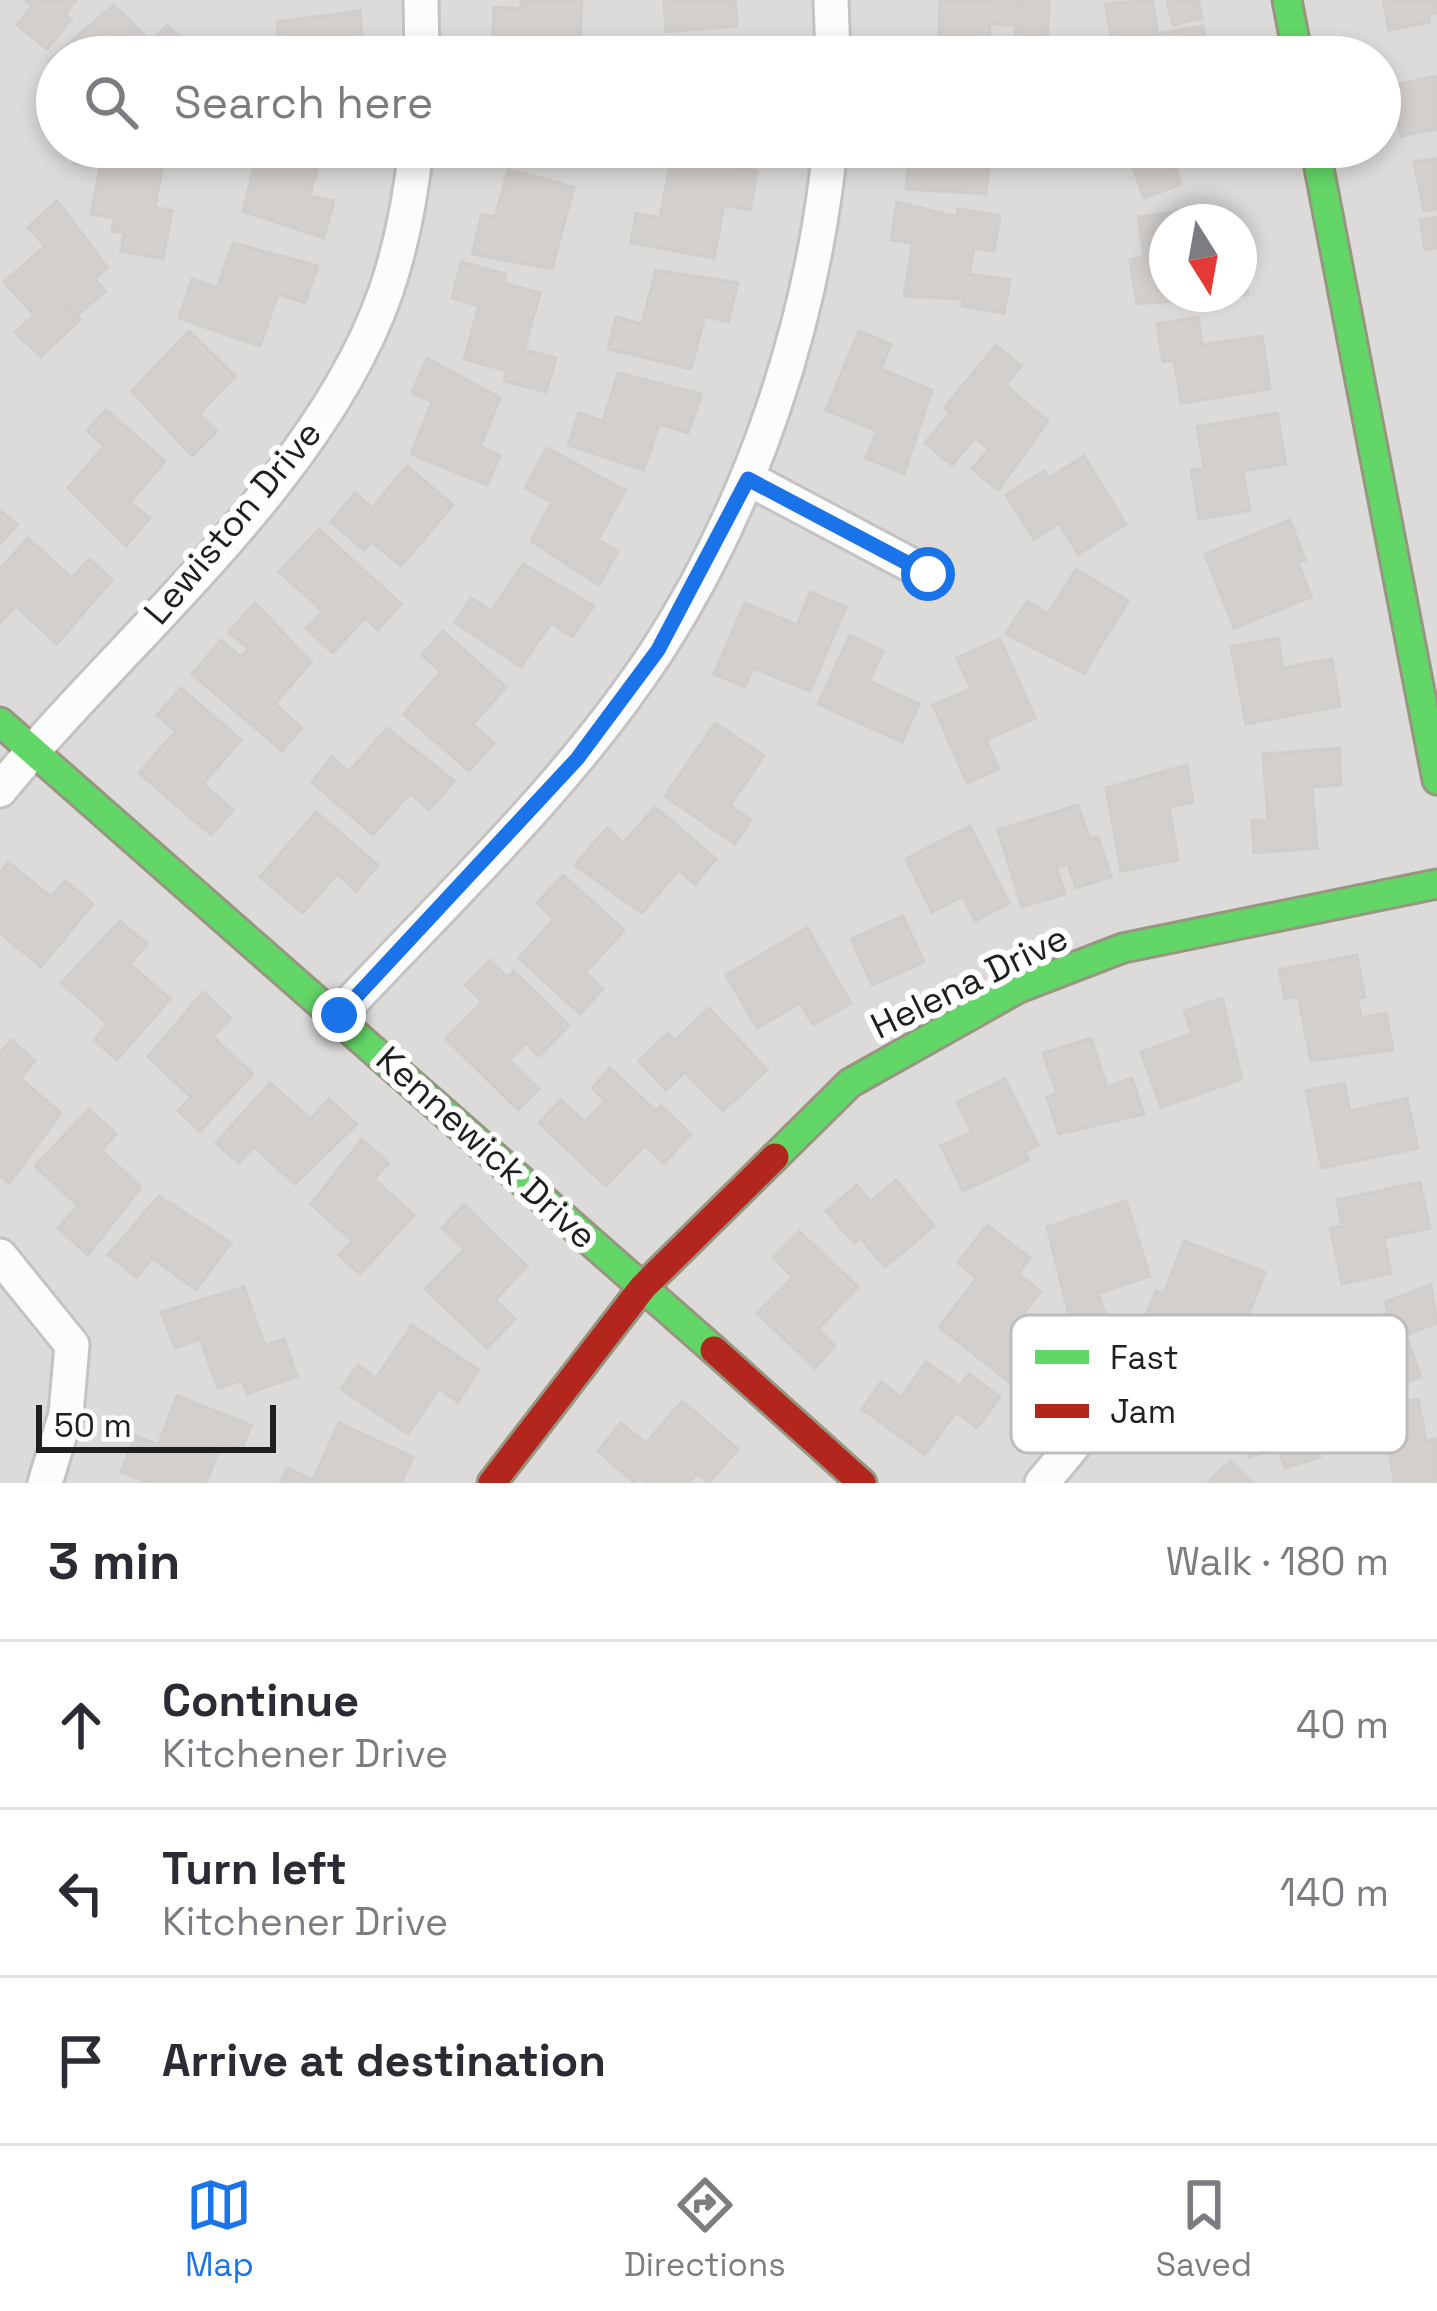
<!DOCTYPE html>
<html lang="en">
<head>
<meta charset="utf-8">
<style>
  body { margin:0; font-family:"Space Grotesk",sans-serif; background:#f2f2f3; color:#2b2b33 }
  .compass { position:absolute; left:1149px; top:204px; width:108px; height:108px; border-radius:50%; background:#fff; box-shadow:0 6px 18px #0003; rotate:169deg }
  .scale { position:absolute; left:36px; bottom:30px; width:240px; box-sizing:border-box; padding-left:12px; border:6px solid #1f1f1f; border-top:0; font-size:33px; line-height:42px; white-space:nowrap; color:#1f1f1f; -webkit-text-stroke:9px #fff; paint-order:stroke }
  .stop { position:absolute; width:36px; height:36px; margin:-27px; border:9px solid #1a73e8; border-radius:50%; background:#fff }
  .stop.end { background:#1a73e8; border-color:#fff; box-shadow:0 3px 12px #0008 }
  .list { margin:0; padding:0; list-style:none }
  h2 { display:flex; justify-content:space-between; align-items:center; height:156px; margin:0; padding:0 48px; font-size:51px }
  h2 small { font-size:39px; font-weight:400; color:#7c7c81 }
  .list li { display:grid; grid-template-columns:78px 1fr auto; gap:36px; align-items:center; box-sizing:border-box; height:168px; padding:0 48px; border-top:3px solid #e1e1e2 }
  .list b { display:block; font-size:45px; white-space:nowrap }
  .list p { margin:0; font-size:39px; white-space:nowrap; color:#7c7c81 }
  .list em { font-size:39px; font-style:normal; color:#7c7c81 }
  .icon { flex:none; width:66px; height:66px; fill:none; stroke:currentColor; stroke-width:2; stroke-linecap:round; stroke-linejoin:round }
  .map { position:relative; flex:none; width:1437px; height:1483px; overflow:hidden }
  .search { position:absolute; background:#fff; box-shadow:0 6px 18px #0003; left:36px; right:36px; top:36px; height:132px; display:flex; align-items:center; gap:30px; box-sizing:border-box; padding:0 42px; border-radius:66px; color:#7c7c81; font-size:45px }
  .sheet { height:660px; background:#fff }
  nav { display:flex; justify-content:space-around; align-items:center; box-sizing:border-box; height:168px; border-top:3px solid #e1e1e2; background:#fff; font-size:33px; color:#7c7c81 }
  nav a { display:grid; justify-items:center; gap:6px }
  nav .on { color:#1a73e8 }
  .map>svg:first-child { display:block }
  .residential { fill:#dcdbd9; fill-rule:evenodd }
  .building { fill:#d2cfcd; stroke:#d0cdca; stroke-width:3 }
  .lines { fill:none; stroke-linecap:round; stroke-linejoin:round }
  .street-casing { stroke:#c4c3c2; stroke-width:39 }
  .fast-casing { stroke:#979680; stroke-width:33 }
  .jam-casing { stroke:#979680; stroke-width:33 }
  .street { stroke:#fcfcfc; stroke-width:33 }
  .fast { stroke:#63d668; stroke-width:27 }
  .jam { stroke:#b3261e; stroke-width:27 }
  .route { stroke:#1a73e8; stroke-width:15 }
  .labels { text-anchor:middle; stroke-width:12; stroke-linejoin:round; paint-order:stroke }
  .street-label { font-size:36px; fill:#1f1f1f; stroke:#fff }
  .key { fill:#fff; stroke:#bcbcbc; stroke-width:3 }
  .key-label { font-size:33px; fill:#1f1f1f }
</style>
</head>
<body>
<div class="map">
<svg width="1437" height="1483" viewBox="0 0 1437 1483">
  <rect width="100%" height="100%" fill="#edebe8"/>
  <!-- residential -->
  <path class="residential" d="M0,0H1437V1483H0ZM57,57H1380V147H57ZM1167,222H1239V294H1167Z"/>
  <!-- building -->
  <g class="building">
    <polygon points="25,0 76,0 65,14 71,19 47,49 17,25 32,6"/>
    <polygon points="521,0 582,0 580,46 539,44 539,53 492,51 494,7 521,9"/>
    <polygon points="664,0 735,0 737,26 666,32"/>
    <polygon points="940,0 1049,2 1047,51 1015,50 1016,25 990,24 988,57 938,57"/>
    <polygon points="1152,0 1158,34 1203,26 1208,57 1124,57 1121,41 1112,42 1105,4"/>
    <polygon points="1167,0 1198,0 1202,18 1173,25"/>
    <polygon points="1383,0 1437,0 1437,13 1428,15 1430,22 1389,30"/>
    <polygon points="114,5 151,42 167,25 199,57 57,57 57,70 48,61"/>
    <polygon points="360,11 363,49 335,51 335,57 280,57 277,22"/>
    <polygon points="1437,76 1437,129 1401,136 1390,86"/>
    <polygon points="78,147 166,147 155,207 172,211 163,259 121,251 124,233 112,231 114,218 91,214 100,167 75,163"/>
    <polygon points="239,147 322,147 310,196 334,201 324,238 243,211 256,158 237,153"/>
    <polygon points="518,147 577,147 578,158 518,159"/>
    <polygon points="934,147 991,147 986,194 906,189 910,150 934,153"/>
    <polygon points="1133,147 1201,147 1172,158 1181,184 1144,198 1131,162 1138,160"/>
    <polygon points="672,155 757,171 750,210 724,205 714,258 631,243 636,213 660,218"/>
    <polygon points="1437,158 1437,209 1424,211 1414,162"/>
    <polygon points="508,170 574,187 552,269 472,254 482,214 495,217"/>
    <polygon points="57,201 107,267 95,279 105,291 79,314 65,305 80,320 41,356 15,333 34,315 4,282 45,246 28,227"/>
    <polygon points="897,202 957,217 958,209 1000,216 994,251 974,248 969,274 1010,280 1004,313 962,306 963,299 904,296 913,243 891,240"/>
    <polygon points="1193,209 1195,222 1167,222 1167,294 1239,294 1240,247 1248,295 1137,304 1130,260 1144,257 1138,217"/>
    <polygon points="1437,217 1437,248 1425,250 1420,220"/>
    <polygon points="233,243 318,266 305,303 278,294 260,346 179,318 192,279 217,288"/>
    <polygon points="461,262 506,274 503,283 540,293 524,350 556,358 546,392 504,381 507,371 464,359 479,306 452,298"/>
    <polygon points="656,270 738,283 728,322 705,316 691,369 608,349 616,317 642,324"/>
    <polygon points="1198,317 1202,345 1262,336 1270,389 1181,403 1174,360 1163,362 1157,324"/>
    <polygon points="189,331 235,376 199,414 217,431 192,456 132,391"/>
    <polygon points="859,331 891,344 881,369 932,390 904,474 866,458 877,431 826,410"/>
    <polygon points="996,345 1021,366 1005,385 1048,421 998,490 972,469 989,449 975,438 952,465 925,443 950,413 944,408"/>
    <polygon points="427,358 500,398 480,447 500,455 487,485 411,454 432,402 412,393"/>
    <polygon points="618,373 702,394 688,433 659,424 644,470 568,445 579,413 603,421"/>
    <polygon points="106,410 165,461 130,502 150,518 126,546 68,488 104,446 87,431"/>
    <polygon points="1277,413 1286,464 1243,471 1250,510 1199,519 1191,470 1204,468 1197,427"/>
    <polygon points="547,448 625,490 598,540 618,551 599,585 531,541 552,502 525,488"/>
    <polygon points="1084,456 1126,524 1078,554 1059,523 1034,539 1006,495 1044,471 1049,478"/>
    <polygon points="407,466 453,505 401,566 371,541 364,550 331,522 355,493 372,508"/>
    <polygon points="0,510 17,525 0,544"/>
    <polygon points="1290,520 1305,560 1298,562 1311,597 1234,628 1205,554"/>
    <polygon points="319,529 401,604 378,630 365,618 333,653 306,629 323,611 279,572"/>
    <polygon points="28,538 72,578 89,559 112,580 57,644 16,606 0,623 0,569"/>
    <polygon points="523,564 594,606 572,637 551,623 521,667 455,622 471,598 491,611"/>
    <polygon points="1076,569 1128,601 1084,673 1006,634 1027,601 1048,614"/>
    <polygon points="810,592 846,607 810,691 753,668 745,687 714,674 745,603 797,625"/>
    <polygon points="255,603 311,662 275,704 302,728 282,751 192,674 221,640 241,657 249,649 229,632"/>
    <polygon points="443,631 506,687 473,724 494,743 469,771 404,714 441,672 422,655"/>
    <polygon points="850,635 883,651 869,681 919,704 902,742 818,704"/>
    <polygon points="1278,638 1283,668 1332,659 1340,706 1246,724 1231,647"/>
    <polygon points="1000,639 1035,718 986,740 999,769 967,783 933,705 971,689 957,658"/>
    <polygon points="181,688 241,740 203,784 233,810 211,835 139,773 176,731 157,715"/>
    <polygon points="715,723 764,756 730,806 751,820 735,844 665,796"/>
    <polygon points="387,728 454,781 429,810 410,793 373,835 312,782 332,757 349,772"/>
    <polygon points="1339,748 1341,785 1312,787 1317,848 1254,853 1252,821 1268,820 1263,754"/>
    <polygon points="1187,765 1193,802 1169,807 1178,860 1121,871 1106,788"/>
    <polygon points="1078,805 1090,840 1098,837 1111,877 1076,888 1068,864 1056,867 1065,894 1022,907 998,830"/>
    <polygon points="655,807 716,859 695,884 679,870 642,913 575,865 607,828 623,843"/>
    <polygon points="316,812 378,865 356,891 337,874 303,913 260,877"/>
    <polygon points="970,826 1009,903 975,921 963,896 932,912 906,859"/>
    <polygon points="8,862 51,897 65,881 93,904 41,967 0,933 0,873"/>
    <polygon points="563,875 624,930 585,973 603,989 580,1014 519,958 554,919 537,903"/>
    <polygon points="903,916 924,962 872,985 851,939"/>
    <polygon points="120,921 147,944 130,964 170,999 117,1060 94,1040 108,1024 61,983"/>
    <polygon points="807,928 851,1003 813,1025 800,1003 757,1028 726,975"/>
    <polygon points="1357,955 1365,997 1358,999 1361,1018 1386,1013 1393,1050 1311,1061 1298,996 1285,999 1279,970"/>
    <polygon points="490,960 507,977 514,971 569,1025 539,1056 526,1043 509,1060 539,1089 518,1110 446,1039 482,1002 465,985"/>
    <polygon points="203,992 231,1018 213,1037 253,1074 200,1131 178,1111 191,1097 148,1057"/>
    <polygon points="1222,998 1242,1079 1161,1107 1141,1052 1192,1034 1184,1011"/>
    <polygon points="709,1008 767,1070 723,1111 685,1072 666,1090 639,1061 668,1033 675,1040"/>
    <polygon points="1091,1038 1107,1087 1132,1078 1144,1114 1059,1134 1047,1097 1057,1094 1043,1053"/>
    <polygon points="11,1040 35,1061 20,1078 61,1113 9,1183 0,1176 0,1053"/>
    <polygon points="610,1068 656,1111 661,1106 691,1134 664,1163 645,1145 606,1186 539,1123 561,1100 585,1122 605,1101 592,1088"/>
    <polygon points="1005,1079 1038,1145 1025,1152 1029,1160 963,1191 941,1146 972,1132 957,1102"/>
    <polygon points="270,1083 311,1119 329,1099 357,1124 295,1184 254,1147 239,1163 216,1143"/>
    <polygon points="1344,1083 1350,1111 1407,1098 1418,1148 1322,1168 1306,1091"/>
    <polygon points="89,1109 116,1134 101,1150 141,1187 88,1255 58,1228 78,1206 35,1166"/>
    <polygon points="362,1139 389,1163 374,1179 414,1215 360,1274 339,1255 352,1241 311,1204"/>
    <polygon points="896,1180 934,1226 885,1267 860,1238 854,1243 826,1211 857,1185 870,1202"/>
    <polygon points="1420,1182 1430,1228 1384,1238 1391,1273 1342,1284 1330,1228 1342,1226 1337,1200"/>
    <polygon points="159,1196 231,1243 196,1290 152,1258 137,1277 108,1255"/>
    <polygon points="1126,1201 1150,1276 1098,1293 1106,1316 1072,1327 1047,1227"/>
    <polygon points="464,1205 527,1266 495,1300 515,1319 487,1348 425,1289 464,1249 442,1228"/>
    <polygon points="987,1225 1030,1258 1018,1274 1041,1291 1007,1334 1030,1352 1008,1381 939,1327 977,1278 958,1263"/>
    <polygon points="799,1231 858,1287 818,1329 835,1346 815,1368 757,1313 793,1277 773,1258"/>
    <polygon points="1184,1241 1265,1272 1238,1342 1185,1322 1177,1344 1140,1331 1156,1291 1164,1294"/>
    <polygon points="1431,1285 1437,1323 1406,1335 1421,1377 1372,1395 1347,1328 1388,1313 1385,1302"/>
    <polygon points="244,1287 265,1346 284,1339 297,1376 247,1394 242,1380 218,1388 200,1339 175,1348 161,1312"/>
    <polygon points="412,1325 479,1370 458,1402 439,1389 408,1434 341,1389 358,1365 376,1378"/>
    <polygon points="1273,1345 1300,1429 1310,1425 1320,1457 1285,1468 1278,1447 1249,1457 1231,1401 1207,1409 1196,1376 1226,1367 1228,1374 1248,1367 1244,1354"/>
    <polygon points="926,1362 960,1386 969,1374 1000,1397 977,1428 956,1412 925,1455 862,1409 881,1382 901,1397"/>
    <polygon points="177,1396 251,1425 241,1452 221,1444 206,1483 150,1483 121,1472 135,1436 158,1445"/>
    <polygon points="1418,1399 1426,1441 1437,1439 1437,1483 1395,1483 1379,1407"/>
    <polygon points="682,1401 738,1449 709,1483 697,1473 689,1483 645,1483 639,1478 635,1483 598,1451 621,1423 646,1443"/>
    <polygon points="339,1423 413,1457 401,1483 280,1483 287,1468 313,1480"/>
    <polygon points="1230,1461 1253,1483 1208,1483"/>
  </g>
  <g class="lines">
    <defs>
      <g id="street">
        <polyline points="421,0 422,57"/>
        <polyline points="831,0 833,57"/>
        <polyline points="749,479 928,574"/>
        <path d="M0,790C124,638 321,479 386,291C402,244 411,196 416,147"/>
        <path d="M339,1015C448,898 569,785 657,651C753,503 813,321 830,147"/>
        <polyline points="0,1256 72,1345 66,1414 45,1483"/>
        <polyline points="1042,1483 1097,1417"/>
      </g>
      <g id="fast">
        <polyline points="1287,0 1298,57"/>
        <polyline points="1315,147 1437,780"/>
        <polyline points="0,722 714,1350"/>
        <polyline points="775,1157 850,1083 1019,988 1123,948 1437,884"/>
      </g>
      <g id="jam">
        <polyline points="714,1350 862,1483"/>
        <polyline points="492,1483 643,1287 775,1157"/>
      </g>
    </defs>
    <!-- street casing -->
    <use href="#street" class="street-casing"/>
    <!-- fast casing -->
    <use href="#fast" class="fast-casing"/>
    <!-- jam casing -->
    <use href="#jam" class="jam-casing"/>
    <!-- street -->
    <use href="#street" class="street"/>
    <!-- fast -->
    <use href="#fast" class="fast"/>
    <!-- jam -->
    <use href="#jam" class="jam"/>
  </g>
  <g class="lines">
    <!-- route -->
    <polyline class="route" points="339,1015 577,759 658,650 748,479 928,574"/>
  </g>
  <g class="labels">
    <!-- street labels -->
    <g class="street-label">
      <text transform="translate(232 522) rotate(-50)" y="13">Lewiston Drive</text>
      <text transform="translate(969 981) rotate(-26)" y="13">Helena Drive</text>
      <text transform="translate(487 1147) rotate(42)" y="13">Kennewick Drive</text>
    </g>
  </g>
  <!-- legend -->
  <rect x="1011" y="1315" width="396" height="138" rx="18" class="key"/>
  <rect x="1035" y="1350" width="54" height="14" fill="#63d668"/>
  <rect x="1035" y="1404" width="54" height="14" fill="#b3261e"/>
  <g class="key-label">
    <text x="1110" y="1369">Fast</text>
    <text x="1110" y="1423">Jam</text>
  </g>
</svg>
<svg class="compass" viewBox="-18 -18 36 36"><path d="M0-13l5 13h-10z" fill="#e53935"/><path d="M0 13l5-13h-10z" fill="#7c7c81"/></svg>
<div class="scale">50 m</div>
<div class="stop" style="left:928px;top:574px"></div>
<div class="stop end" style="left:339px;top:1015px"></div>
<div class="search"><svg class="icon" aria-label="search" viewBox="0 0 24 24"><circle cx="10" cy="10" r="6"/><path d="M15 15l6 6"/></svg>Search here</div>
</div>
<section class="sheet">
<h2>3 min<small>Walk · 180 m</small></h2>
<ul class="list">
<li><svg class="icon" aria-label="ahead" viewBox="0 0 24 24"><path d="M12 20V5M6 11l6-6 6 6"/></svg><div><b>Continue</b><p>Kitchener Drive</p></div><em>40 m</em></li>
<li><svg class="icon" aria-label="left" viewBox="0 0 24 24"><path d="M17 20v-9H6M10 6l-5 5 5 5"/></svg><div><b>Turn left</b><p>Kitchener Drive</p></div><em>140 m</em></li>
<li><svg class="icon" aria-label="arrive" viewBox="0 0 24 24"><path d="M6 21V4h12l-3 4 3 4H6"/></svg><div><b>Arrive at destination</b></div></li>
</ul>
</section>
<nav>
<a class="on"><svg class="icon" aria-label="map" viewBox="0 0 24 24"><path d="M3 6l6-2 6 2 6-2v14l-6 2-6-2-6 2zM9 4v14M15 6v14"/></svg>Map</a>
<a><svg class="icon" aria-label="directions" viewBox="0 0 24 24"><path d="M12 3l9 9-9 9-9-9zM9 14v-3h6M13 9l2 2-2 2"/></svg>Directions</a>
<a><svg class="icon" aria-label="saved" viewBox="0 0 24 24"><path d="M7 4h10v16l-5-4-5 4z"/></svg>Saved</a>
</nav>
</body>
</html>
